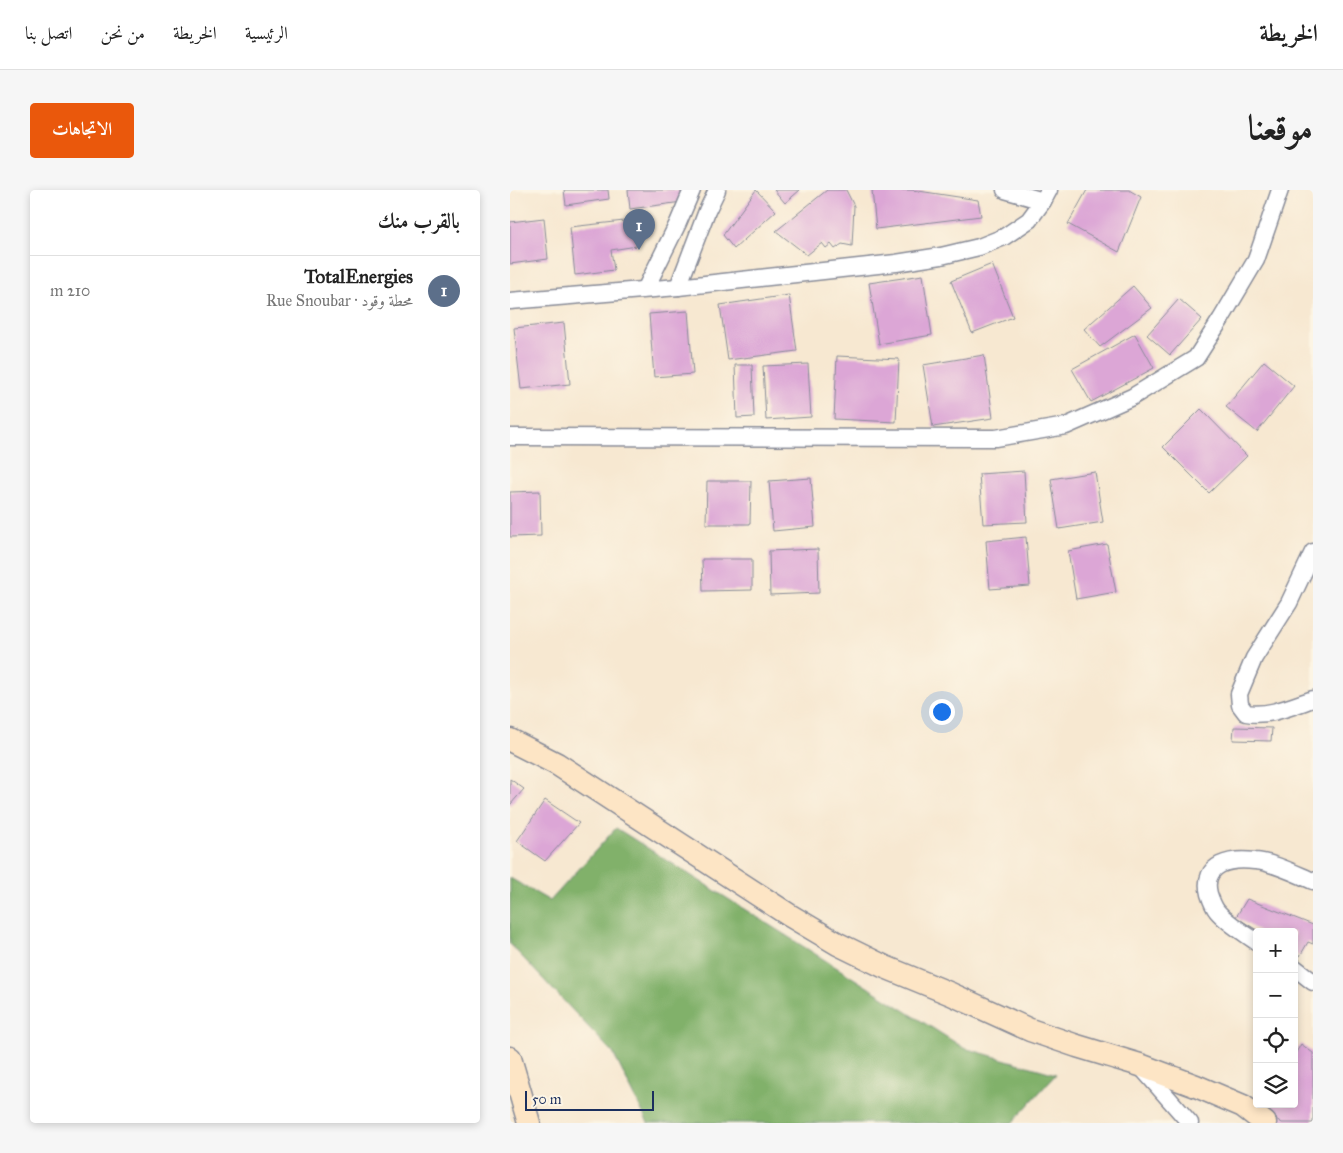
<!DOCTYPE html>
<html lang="ar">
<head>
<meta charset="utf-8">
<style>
  body { margin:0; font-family:"IM FELL Great Primer",Amiri,serif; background:#f6f6f6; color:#222; direction:rtl }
  .controls { position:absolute; right:15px; bottom:15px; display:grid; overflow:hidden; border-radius:5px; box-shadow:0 2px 8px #0003 }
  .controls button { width:45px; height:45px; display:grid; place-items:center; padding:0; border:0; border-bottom:1px solid #e0e0e0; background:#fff; color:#222; font:25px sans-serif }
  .scale { position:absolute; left:15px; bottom:12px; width:129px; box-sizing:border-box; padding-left:5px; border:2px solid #1b2f5e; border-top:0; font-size:14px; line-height:18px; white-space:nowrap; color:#1b2f5e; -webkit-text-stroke:4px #fcf5e5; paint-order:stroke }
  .you { position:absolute; left:431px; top:521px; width:18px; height:18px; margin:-12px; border:4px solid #fff; border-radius:50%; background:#1a73e8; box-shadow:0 0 0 8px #1a73e833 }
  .badge { display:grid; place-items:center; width:32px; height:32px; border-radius:50%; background:#ea580c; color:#fff; font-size:16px; font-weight:700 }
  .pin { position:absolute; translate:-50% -41px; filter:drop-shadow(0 1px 2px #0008) }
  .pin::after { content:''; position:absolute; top:26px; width:18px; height:15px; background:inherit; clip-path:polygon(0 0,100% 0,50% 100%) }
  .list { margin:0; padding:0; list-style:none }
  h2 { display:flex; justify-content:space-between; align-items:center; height:65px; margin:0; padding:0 20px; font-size:21px }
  h2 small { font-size:16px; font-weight:400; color:#767676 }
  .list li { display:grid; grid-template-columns:32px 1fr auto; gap:15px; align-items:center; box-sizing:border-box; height:70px; padding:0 20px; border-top:1px solid #e0e0e0 }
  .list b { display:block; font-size:19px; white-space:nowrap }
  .list p { margin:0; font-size:16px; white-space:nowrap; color:#767676 }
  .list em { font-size:16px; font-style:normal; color:#767676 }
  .icon { flex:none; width:28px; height:28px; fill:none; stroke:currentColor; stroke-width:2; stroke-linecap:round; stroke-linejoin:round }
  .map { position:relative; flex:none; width:803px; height:933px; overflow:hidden; direction:ltr; border-radius:5px }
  header { display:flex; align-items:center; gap:30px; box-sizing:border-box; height:70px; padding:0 25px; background:#fff; border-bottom:1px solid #e0e0e0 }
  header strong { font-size:24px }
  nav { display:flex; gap:28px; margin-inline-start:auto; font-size:18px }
  .intro { display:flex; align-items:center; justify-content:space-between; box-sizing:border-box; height:120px; padding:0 30px }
  h1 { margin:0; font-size:35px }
  .button { padding:12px 22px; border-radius:5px; background:#ea580c; color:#fff; font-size:18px; font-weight:700 }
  main { display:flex; gap:30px; padding:0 30px }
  aside { flex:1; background:#fff; border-radius:5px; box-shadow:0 2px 8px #0003 }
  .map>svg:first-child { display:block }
  .forest { fill:#81b16b; stroke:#4e7064 }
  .building { fill:#dca6d6 }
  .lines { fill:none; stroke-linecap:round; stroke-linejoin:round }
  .street-casing { stroke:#898c98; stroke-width:19 }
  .secondary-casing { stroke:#898c98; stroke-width:25 }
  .street { stroke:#fff; stroke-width:16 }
  .secondary { stroke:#fde5c5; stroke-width:22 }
</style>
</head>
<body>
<header>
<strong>الخريطة</strong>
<nav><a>الرئيسية</a><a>الخريطة</a><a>من نحن</a><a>اتصل بنا</a></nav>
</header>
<div class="intro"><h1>موقعنا</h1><a class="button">الاتجاهات</a></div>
<main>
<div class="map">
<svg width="803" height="933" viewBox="0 0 803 933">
  <rect width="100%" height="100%" fill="#fcf5e5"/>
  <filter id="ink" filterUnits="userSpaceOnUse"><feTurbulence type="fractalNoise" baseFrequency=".02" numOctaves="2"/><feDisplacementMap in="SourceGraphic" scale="10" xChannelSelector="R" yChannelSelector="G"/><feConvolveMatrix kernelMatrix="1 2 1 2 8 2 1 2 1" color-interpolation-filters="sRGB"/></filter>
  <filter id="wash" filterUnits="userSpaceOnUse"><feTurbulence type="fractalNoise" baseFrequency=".0096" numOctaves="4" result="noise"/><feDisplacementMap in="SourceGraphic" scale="20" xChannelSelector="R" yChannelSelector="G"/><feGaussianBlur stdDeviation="1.12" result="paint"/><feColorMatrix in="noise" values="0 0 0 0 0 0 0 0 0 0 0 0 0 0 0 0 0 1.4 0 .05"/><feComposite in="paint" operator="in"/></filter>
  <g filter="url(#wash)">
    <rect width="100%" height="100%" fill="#f7e8d1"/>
    <!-- forest -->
    <polygon class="forest" points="106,638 454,858 546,884 502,933 138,933 103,863 0,754 0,688 40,711"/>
    <g id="blocks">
      <!-- building -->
      <g class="building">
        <polygon points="54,0 98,0 99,9 56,15"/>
        <polygon points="118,0 171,0 172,12 120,19"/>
        <polygon points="246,0 266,21 224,59 213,45"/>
        <polygon points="264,0 290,0 275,13"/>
        <polygon points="317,0 336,0 344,16 342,56 332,54 325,59 321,54 316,58 312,53 297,65 266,41"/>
        <polygon points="362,0 402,0 468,10 471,26 366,39"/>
        <polygon points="577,0 619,0 631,7 609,62 558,34"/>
        <polygon points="34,28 38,69 0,74 0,32"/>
        <polygon points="123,30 127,56 101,60 104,80 65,85 60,37"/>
        <polygon points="482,74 503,127 462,143 441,91"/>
        <polygon points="413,85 422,145 369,154 359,93"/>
        <polygon points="623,96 642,118 590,157 574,139"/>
        <polygon points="279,105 287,161 218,170 210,115"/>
        <polygon points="669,109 692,129 660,165 637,145"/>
        <polygon points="178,121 183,184 144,187 139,124"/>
        <polygon points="54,133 60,194 11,199 4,138"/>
        <polygon points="625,144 644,178 581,212 562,179"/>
        <polygon points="474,165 483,228 423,237 413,175"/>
        <polygon points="327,166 389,169 386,232 324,229"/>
        <polygon points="754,171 784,196 747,242 716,217"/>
        <polygon points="298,174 301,227 256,230 253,176"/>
        <polygon points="225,175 242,175 244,227 227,228"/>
        <polygon points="691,219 737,266 699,303 653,257"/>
        <polygon points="514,281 517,332 473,334 469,284"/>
        <polygon points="585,282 593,332 549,339 541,289"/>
        <polygon points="301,288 305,337 263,341 259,291"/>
        <polygon points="197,291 241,291 240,334 196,334"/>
        <polygon points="30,301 31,346 0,347 0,302"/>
        <polygon points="516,347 520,396 480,399 476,351"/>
        <polygon points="597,354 606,402 566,409 558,361"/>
        <polygon points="308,359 309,403 260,405 259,361"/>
        <polygon points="192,369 242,369 242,400 193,401"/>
        <polygon points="724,537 762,538 761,551 723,550"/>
        <polygon points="0,589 14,599 0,615"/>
        <polygon points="35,610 69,633 35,671 7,651"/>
        <polygon points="737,709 803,735 803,754 798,752 790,766 784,764 784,742 750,742 726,727"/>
        <polygon points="791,854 803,863 803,933 772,933 754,921 757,914 784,914 784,866"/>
      </g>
    </g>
  </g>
  <g filter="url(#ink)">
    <use href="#blocks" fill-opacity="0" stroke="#898c98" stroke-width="1"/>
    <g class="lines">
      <defs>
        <g id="street">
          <polyline points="495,0 533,11"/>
          <polyline points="168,97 197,21 207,0"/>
          <polyline points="136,98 168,33 182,0"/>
          <polyline points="0,111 168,97 386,73 431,66 469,57 494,47 519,30 533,11 539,0"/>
          <polyline points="0,247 486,248 556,236 622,207 686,168 711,129 746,70 770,0"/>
          <path d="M803,362L779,413L744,468L729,504L730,515L736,523C759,527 782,516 803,509"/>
          <path d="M747,752C734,743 717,733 707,721C703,716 701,710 699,704C691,673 722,668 745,671C763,672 786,684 803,691"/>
          <polyline points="784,777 803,792"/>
          <polyline points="631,877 680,933"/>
        </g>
        <g id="secondary">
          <polyline points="0,550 47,574 279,725 328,754 375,777 441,804 520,840 567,856 630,875 686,896 733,916 755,933"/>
          <polyline points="0,868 19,933"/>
        </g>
      </defs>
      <!-- street casing -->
      <use href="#street" class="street-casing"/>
      <!-- secondary casing -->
      <use href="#secondary" class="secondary-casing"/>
      <!-- street -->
      <use href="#street" class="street"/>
      <!-- secondary -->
      <use href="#secondary" class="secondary"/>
    </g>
  </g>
</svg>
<div class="controls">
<button>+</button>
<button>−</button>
<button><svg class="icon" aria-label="locate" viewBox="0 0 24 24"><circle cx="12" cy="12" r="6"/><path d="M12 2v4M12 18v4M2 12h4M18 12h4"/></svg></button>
<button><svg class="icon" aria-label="layers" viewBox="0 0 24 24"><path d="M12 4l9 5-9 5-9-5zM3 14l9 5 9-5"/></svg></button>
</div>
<div class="scale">50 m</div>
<div class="you"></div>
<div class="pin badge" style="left:129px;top:60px;background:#5c6f8a">1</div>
</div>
<aside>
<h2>بالقرب منك<small></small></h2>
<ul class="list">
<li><span class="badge" style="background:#5c6f8a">1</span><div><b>TotalEnergies</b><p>محطة وقود · Rue Snoubar</p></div><em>210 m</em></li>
</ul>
</aside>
</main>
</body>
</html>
